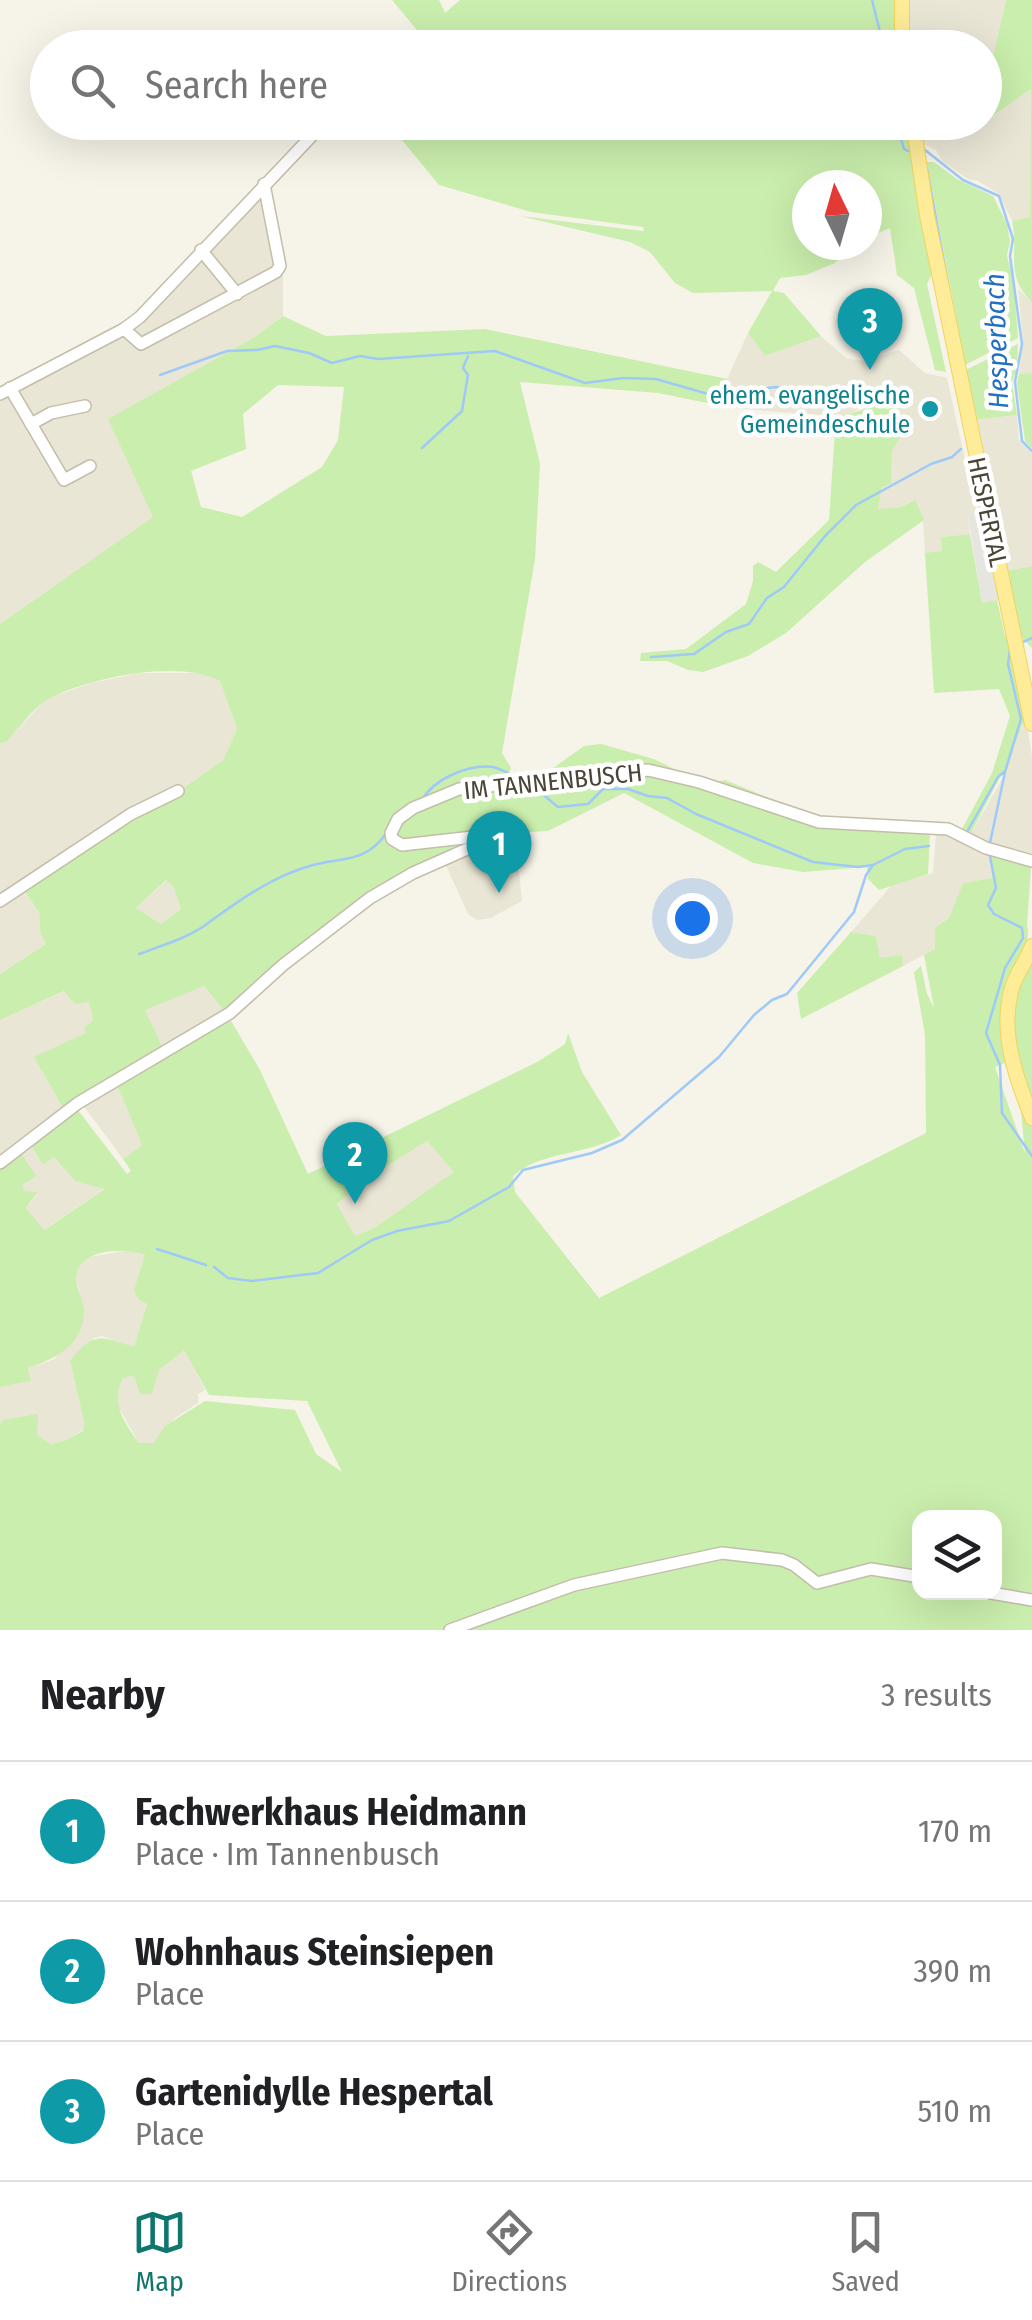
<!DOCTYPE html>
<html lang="en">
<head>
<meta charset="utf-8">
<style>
  body { margin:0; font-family:"Fira Sans Condensed",sans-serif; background:#f2f2f2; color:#202124 }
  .controls { position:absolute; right:30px; bottom:30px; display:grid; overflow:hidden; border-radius:20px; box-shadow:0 10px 40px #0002 }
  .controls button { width:90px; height:90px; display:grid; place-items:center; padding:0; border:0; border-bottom:2px solid #e0e0e0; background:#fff; color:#202124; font:50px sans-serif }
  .compass { position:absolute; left:792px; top:170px; width:90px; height:90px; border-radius:50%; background:#fff; box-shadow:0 10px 40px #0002; rotate:355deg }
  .you { position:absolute; left:692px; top:918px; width:35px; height:35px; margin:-25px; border:8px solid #fff; border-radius:50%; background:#1a73e8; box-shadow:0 0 0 15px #1a73e833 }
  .badge { display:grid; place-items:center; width:65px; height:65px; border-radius:50%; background:#0f766e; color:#fff; font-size:32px; font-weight:700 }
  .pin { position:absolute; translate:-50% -82px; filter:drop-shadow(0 2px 5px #0008) }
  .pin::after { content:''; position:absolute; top:52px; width:35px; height:30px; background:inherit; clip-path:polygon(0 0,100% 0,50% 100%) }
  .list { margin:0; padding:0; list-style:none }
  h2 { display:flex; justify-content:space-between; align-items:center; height:130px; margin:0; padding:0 40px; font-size:42px }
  h2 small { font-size:32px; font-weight:400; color:#757577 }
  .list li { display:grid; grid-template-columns:65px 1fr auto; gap:30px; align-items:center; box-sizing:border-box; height:140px; padding:0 40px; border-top:2px solid #e0e0e0 }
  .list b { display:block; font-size:38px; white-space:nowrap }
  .list p { margin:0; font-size:32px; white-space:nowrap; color:#757577 }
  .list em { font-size:32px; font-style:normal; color:#757577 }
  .icon { flex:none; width:55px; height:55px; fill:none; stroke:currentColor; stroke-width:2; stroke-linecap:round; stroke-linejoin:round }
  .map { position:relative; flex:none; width:1032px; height:1630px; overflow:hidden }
  .search { position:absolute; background:#fff; box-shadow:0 10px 40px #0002; left:30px; right:30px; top:30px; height:110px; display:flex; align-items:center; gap:25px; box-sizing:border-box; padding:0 35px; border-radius:55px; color:#757577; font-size:38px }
  .sheet { height:550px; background:#fff }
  nav { display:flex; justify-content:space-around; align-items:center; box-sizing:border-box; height:140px; border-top:2px solid #e0e0e0; background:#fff; font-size:28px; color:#757577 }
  nav a { display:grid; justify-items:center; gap:5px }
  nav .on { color:#0f766e }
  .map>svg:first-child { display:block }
  .residential { fill:#eae6d6 }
  .green { fill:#caeead; fill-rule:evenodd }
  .parking { fill:#e7e5e0 }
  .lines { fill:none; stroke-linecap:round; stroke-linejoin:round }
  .stream { stroke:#9fcaf8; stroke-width:2.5 }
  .minor-casing { stroke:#c3bdaa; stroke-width:14 }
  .major-casing { stroke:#f1d45b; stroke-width:16 }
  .minor { stroke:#fff; stroke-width:11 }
  .major { stroke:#ffec98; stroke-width:14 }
  .culture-dot { fill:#0f9aa8; stroke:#fff; stroke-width:4 }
  .labels { text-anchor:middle; stroke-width:9; stroke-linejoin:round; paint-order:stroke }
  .culture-label { font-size:25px; fill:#0d838f; stroke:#fff; text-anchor:end }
  .street-label { font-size:25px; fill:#4a4536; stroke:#fff }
  .water-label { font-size:28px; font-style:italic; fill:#226ec3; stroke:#fff }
</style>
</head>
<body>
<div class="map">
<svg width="1032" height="1630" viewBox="0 0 1032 1630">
  <rect width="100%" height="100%" fill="#f6f3e8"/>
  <!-- residential -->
  <g class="residential">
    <polygon points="906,0 1006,0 990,71 985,71 984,48 908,47"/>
    <polygon points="1032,88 1030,217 1012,221 999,194 978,181 968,179 942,161 936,150 924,144 918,123 976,123 978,127"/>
    <polygon points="266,180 283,272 283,316 255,337 109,419 154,517 0,624 0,393 125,327"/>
    <polygon points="1018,289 1032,302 1032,373 1019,374 1023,341"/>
    <polygon points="748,333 765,356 821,336 846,358 863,361 899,350 925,373 947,378 977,514 968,517 970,534 941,537 942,552 925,553 923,520 914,500 901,507 878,510 882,487 891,484 892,451 905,429 864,406 845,417 732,408 727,379"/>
    <polygon points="1017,415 1019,440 1032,454 1032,566 1006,571 974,420"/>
    <polygon points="139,673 206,673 220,681 237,729 223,760 182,789 0,899 0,743 6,742 46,699 91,683"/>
    <polygon points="1022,724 1027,724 1032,756 1032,853 969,837 1006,772"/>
    <polygon points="949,833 990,853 994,878 963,883 949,918 935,928 935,949 903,966 901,955 880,959 876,936 851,932 892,885 933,873 936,834"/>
    <polygon points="497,834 515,834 522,901 491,918 477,920 468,914 444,861"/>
    <polygon points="167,880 174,888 181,909 161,924 136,908"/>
    <polygon points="23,889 39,912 40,932 46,944 0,974 0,905"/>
    <polygon points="203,986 227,1013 165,1051 144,1010"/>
    <polygon points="65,991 89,1002 93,1021 86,1032 65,1111 0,1159 0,1020"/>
    <polygon points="118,1085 142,1145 123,1159 83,1105"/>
    <polygon points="427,1141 455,1172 374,1228 355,1236 337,1204 365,1180"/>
    <polygon points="32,1146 43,1165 54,1157 75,1181 106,1188 43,1230 26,1208 37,1195 25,1191 21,1185 21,1153"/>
    <polygon points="132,1250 146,1256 134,1290 147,1303 134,1348 102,1336 94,1338 70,1361 84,1422 83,1430 64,1441 49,1444 37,1435 3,1420 0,1424 0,1387 30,1381 28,1368 55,1359 84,1309 75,1276 81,1263 88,1257"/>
    <polygon points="184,1349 205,1390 198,1394 198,1403 175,1418 154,1443 139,1443 118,1406 116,1395 120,1383 123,1378 134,1376 137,1386 154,1388 153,1380 159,1370"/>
  </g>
  <!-- green -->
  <g class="green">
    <polygon points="392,0 439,0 445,13 460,0 897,0 899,47 413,47 422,36"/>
    <path d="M1006,0H1032V302C1004,275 1019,254 1012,221L1030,217L1031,89L984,122L985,71L990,70Z"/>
    <polygon points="388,123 907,123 911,158 934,270 927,284 946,372 935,370 914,288 897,275 890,228 867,238 867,185 807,185 807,245 852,245 835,263 806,275 780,278 773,291 784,293 821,336 765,356 748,333 772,291 693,293 675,283 650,252 630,242 520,216 634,230 644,231 643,227 531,212 439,185"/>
    <polygon points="927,162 934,162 957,179 993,196 1007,224 1010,242 1007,255 1014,285 1018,338 965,365"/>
    <path d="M283,316L326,336L485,329L727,379L732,408L658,393L520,382L540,464L535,559L502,753L511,768L505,780L482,783L396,818L394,845L464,838L466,845L375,891L227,1014L260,1070L308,1174L539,1061L565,1044L568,1033L582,1072L621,1135C588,1156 542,1150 513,1176L515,1192L599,1298L926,1133L925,1035L914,972L921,966L927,994L934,1008L924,955L935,949V928L949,918L963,883L993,878L990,853L1031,866L1027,925C1032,947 1015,959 1010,979C1004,1001 1008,1038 1007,1062L995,1067L1025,1153L1013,1026L1018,983L1032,956V1630H0V1424L3,1420L38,1414L37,1435L50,1444L64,1441L83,1431L84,1422L70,1361C93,1331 101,1336 134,1347L147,1304L138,1299L134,1290L145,1255C127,1248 82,1248 77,1273C73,1286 84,1298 84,1311C84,1345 55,1359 28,1368L31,1381L0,1387V1167L21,1153L36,1176L22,1185L25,1191L38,1192L26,1208L44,1230L105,1189L75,1181L54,1157L43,1165L32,1146L77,1109L127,1174L131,1171L123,1159L142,1145L116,1082L65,1111L34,1057L86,1033L84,1027L93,1021L89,1002L75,1004L64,991L0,1020V974L46,944L40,932L39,912L23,889L131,817L182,789L223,760L237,729L220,681C180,659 91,677 50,698C34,706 19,729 6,742L0,743V624L153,517L108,419L255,337ZM278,385L344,387L338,440L322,467L242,517L201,507L191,471L246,449L243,414ZM166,880L174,888L181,909L161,924L136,908ZM204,986L226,1013L164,1050L145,1010ZM427,1141L454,1172L374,1228L355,1236L337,1204L365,1180ZM184,1350L209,1395L307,1401L342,1472L316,1454L295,1410L205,1401L165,1426L154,1443H139C124,1422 110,1403 123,1378L134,1376L140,1394H152L159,1370ZM920,1518H994V1592H920Z"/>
    <polygon points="1018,344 1017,368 1012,382 1017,415 974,420 964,371"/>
    <polygon points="1032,373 1032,449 1025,441 1017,383 1019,374"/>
    <path d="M894,397L905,429L892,451L891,484L882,487L878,509L901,507L915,500L924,520L865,562L786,633L748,656L703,672L688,670L667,661H640L641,653L686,649L746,604L753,581V566L758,562L776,572L829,520L836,416C851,417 878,402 894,397Z"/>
    <polygon points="970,534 982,602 997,600 1005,636 1011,635 1027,724 1022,724 1006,772 1000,777 969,837 962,829 992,773 1010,716 999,689 934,693 925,553 942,551 941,537"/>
    <polygon points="1032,566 1032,648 1020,636 1006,571"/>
    <polygon points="601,744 654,759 690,777 713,783 725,780 793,808 821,827 930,832 928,874 879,890 868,879 867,867 803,872 753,863 624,793 548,831 497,834 482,840 401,843 394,831 414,809 451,793 545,774 584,746"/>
    <polygon points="851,932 876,936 880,958 902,955 903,966 801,1019 797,993"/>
  </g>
  <!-- parking -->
  <polygon class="parking" points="985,513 1003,599 982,603 968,516"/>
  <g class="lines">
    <!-- stream -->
    <g class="stream">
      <polyline points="872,0 884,48"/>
      <polyline points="896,122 904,149 908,151"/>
      <polyline points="925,150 963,180 999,196 1013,239 1010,256 1022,344 1015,382 1022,441 1032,451"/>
      <polyline points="927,169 949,289"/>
      <polyline points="160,375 227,351 257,350 275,346 309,353 332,363 360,356 378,359 495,351 585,383 623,378 656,379 708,394 777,387 805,396 829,397"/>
      <polyline points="422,448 462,411 468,375 463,368 468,356"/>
      <polyline points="1023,642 1032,638"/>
      <polyline points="651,657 694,654 726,632 749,624 767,598 784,587 825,536 856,505 931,464 952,457 961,449"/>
      <polyline points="534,787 558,807 588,804 603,789 628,789 648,796 667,798 696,814 813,862 858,867 873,865 905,849 929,846"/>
      <path d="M422,800C434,779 468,764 493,767C500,768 509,774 515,777"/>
      <polyline points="967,832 998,777 1004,772"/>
      <polyline points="990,843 1005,772 1021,719 1008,664 1010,649"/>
      <polyline points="989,851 996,888 988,905 994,914 1022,928 1023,938 1005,968 986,1033 1000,1065 1002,1113 1032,1156"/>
      <path d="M139,954C160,946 185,939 204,926C237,902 272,876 313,865C342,857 367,863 387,832"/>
      <polyline points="157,1249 206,1265"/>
      <polyline points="214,1267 228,1278 252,1281 318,1273 372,1240 397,1231 449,1221 509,1187 523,1170 592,1153 622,1140 719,1057 754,1015 772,1000 787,994 854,912 866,875 873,865"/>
    </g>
    <defs>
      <g id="minor">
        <polyline points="408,48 413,43"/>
        <polyline points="201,250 237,294"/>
        <polyline points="124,329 141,344 276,272 280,266 264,184"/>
        <polyline points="10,388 64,480 90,466"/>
        <polyline points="0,394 124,329 140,317 325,122"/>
        <polyline points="31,424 51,413 85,406"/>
        <polyline points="0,901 131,814 178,791"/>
        <polyline points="0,1163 78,1103 230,1013 283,965 370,898 413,873 474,846 477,843 473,837 402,845 392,839 391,833 398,819 413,808 459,789 648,770 699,782 819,822 948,829 986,848 1032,861"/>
        <polyline points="985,1592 1032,1600"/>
        <polyline points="450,1630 574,1585 722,1553 782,1560 794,1565 817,1583 871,1569 920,1577"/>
      </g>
      <g id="major">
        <polyline points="902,0 902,48"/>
        <polyline points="913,122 927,215 1032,724"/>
        <path d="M1032,946C1027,961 1016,973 1012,988C999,1032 1016,1078 1032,1118"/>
      </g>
    </defs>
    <!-- minor casing -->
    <use href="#minor" class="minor-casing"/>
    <!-- major casing -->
    <use href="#major" class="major-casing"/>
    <!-- minor -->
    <use href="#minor" class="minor"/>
    <!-- major -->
    <use href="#major" class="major"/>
  </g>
  <!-- markers -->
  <circle class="culture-dot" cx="930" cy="409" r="10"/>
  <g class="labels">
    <!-- culture labels -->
    <g class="culture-label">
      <text x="910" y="404">ehem. evangelische<tspan x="910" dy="29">Gemeindeschule</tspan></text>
    </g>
    <!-- street labels -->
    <g class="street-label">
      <text transform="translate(988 512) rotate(78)" y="9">HESPERTAL</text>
      <text transform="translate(553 781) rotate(-6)" y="9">IM TANNENBUSCH</text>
    </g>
    <!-- water labels -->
    <g class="water-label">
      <text transform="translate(996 341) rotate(-92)" y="10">Hesperbach</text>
    </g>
  </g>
</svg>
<div class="controls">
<button><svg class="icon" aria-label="layers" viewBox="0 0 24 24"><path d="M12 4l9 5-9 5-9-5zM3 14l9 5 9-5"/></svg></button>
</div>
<svg class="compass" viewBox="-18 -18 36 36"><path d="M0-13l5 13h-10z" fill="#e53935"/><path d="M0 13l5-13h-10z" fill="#757577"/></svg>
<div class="you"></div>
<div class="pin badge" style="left:499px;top:893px;background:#0f9aa8">1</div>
<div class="pin badge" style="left:355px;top:1204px;background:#0f9aa8">2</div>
<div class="pin badge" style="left:870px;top:370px;background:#0f9aa8">3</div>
<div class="search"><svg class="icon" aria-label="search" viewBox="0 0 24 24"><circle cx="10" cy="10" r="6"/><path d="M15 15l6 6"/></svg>Search here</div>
</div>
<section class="sheet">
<h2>Nearby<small>3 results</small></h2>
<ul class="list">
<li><span class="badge" style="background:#0f9aa8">1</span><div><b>Fachwerkhaus Heidmann</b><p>Place · Im Tannenbusch</p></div><em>170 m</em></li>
<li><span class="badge" style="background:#0f9aa8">2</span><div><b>Wohnhaus Steinsiepen</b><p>Place</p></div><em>390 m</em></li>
<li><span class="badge" style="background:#0f9aa8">3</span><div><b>Gartenidylle Hespertal</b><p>Place</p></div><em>510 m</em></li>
</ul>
</section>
<nav>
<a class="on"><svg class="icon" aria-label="map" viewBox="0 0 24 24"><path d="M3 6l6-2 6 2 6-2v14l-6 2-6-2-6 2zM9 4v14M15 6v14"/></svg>Map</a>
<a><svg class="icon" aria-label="directions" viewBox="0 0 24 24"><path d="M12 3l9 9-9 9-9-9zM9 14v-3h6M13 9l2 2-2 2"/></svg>Directions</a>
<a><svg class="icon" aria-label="saved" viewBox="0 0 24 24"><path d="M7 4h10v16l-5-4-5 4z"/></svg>Saved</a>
</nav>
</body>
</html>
